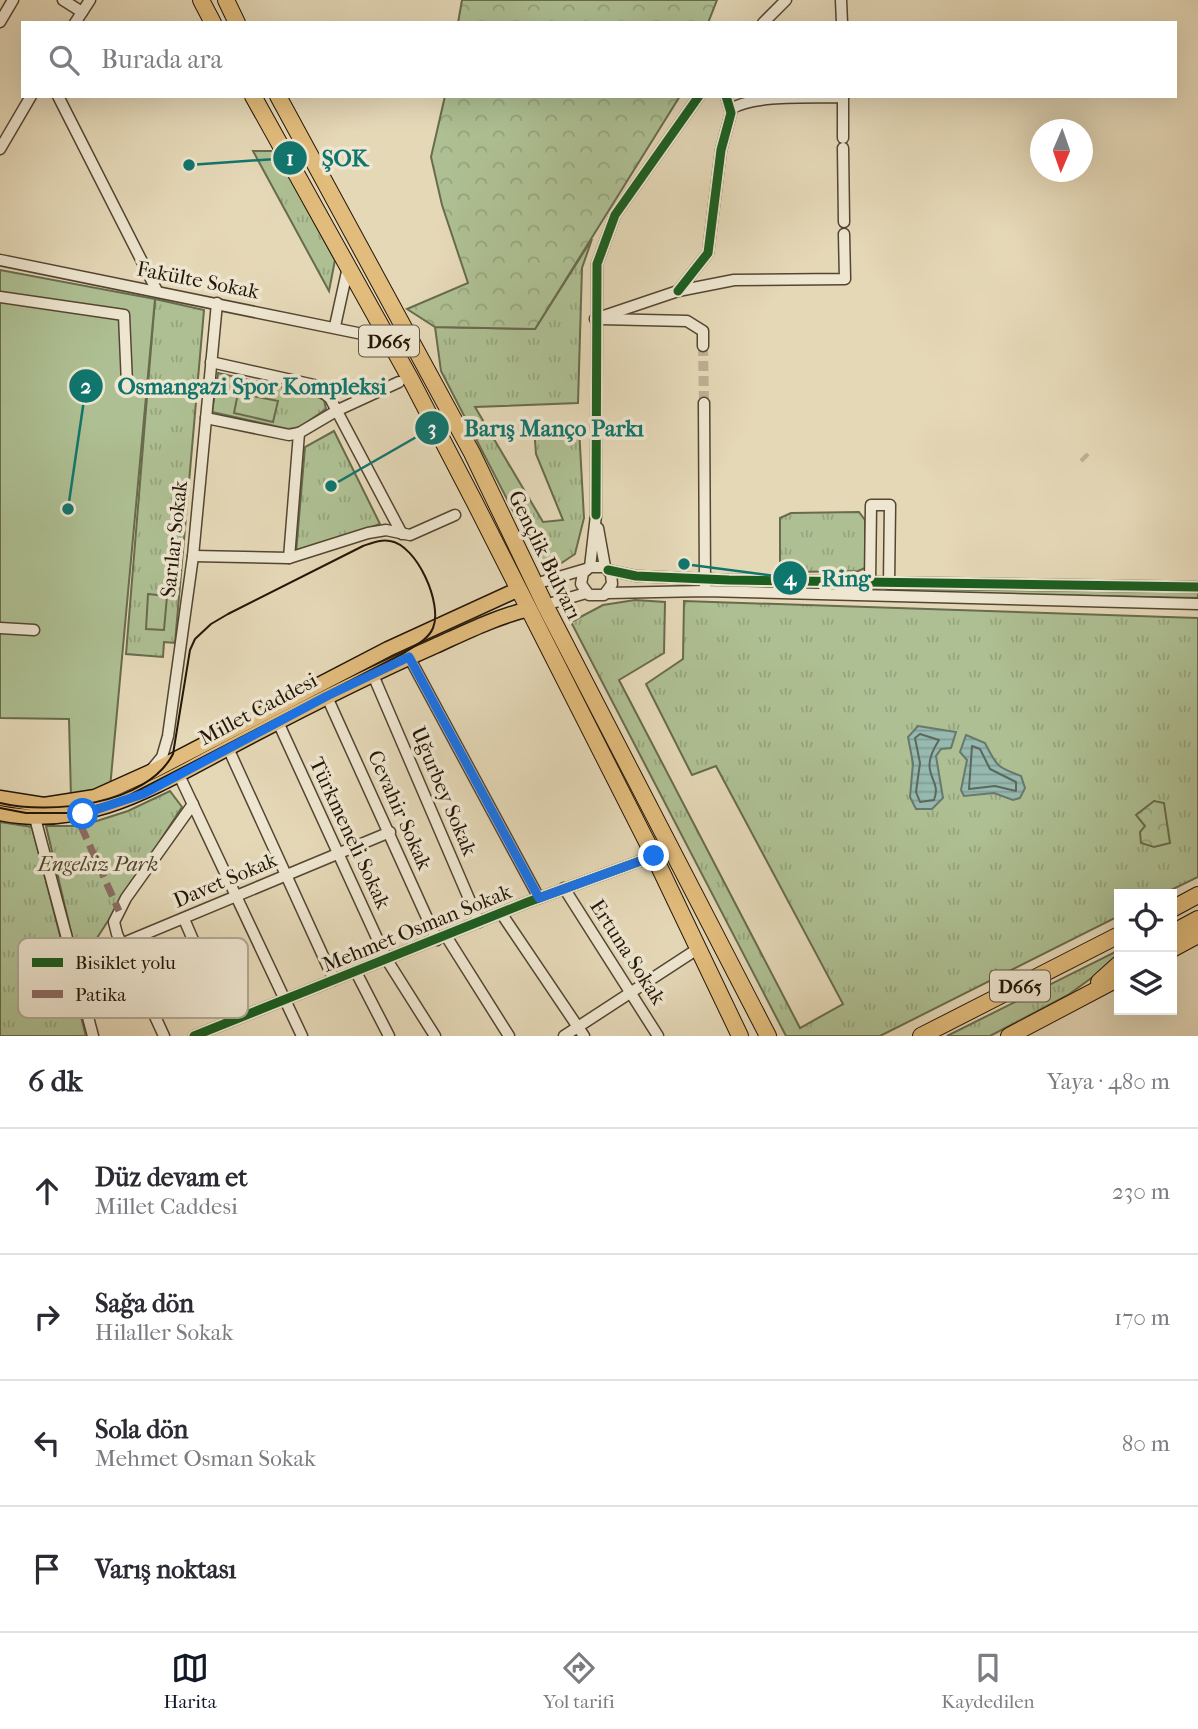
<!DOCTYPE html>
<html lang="tr">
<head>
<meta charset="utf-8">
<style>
  body { margin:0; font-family:"IM FELL French Canon",serif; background:#f7f7f7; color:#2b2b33 }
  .controls { position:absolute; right:21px; bottom:21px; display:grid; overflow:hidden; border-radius:0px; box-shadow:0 7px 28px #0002 }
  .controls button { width:63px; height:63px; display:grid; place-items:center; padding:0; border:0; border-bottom:2px solid #e1e1e2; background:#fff; color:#2b2b33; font:35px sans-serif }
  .compass { position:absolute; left:1030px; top:119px; width:63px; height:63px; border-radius:50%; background:#fff; box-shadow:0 7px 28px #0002; rotate:182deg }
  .stop { position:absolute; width:21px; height:21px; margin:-16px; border:5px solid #1a73e8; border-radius:50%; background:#fff }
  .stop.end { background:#1a73e8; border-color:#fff; box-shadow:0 2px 7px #0008 }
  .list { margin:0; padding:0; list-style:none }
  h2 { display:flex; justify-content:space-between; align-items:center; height:91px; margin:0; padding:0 28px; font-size:30px }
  h2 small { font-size:23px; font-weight:400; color:#7c7c81 }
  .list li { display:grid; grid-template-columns:46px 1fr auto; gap:21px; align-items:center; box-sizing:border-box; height:126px; padding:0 28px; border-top:2px solid #e1e1e2 }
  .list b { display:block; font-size:26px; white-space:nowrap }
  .list p { margin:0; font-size:23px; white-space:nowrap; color:#7c7c81 }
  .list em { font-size:23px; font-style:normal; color:#7c7c81 }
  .icon { flex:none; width:38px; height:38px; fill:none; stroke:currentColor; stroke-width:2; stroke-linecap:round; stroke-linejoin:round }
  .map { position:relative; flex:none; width:1198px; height:1036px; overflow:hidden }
  .search { position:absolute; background:#fff; box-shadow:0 7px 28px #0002; left:21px; right:21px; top:21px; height:77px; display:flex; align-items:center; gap:18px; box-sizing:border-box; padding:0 24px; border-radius:0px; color:#7c7c81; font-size:26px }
  .sheet { height:595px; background:#fff }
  nav { display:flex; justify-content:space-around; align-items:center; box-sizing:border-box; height:98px; border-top:2px solid #e1e1e2; background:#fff; font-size:19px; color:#7c7c81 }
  nav a { display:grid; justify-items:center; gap:4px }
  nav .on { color:#111827 }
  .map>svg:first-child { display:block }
  .grass { fill:url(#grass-tufts); stroke:#686b4d; stroke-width:2 }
  .forest { fill:url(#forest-crowns); stroke:#686b4d; stroke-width:2 }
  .garden { fill:#aec093; stroke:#686b4d; stroke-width:2 }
  .water { fill:url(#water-rules); stroke:#68786c; stroke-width:2 }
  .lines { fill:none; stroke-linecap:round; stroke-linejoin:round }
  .shore { stroke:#5c685c; stroke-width:2 }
  .minor-tunnel { stroke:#beb194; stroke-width:10; stroke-dasharray:10 5; stroke-linecap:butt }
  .minor-casing { stroke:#544633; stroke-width:13 }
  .major-casing { stroke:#231607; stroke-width:17 }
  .highway-casing { stroke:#231607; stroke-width:18 }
  .minor { stroke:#eee6d0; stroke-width:10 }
  .major { stroke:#e2bc7c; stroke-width:14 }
  .highway { stroke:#e2bc7c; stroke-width:16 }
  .tram { stroke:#231607; stroke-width:2 }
  .quiet { stroke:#8d6e63; stroke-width:7; stroke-dasharray:14 7; stroke-linecap:butt }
  .cycleway-casing { stroke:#eee6d0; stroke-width:13 }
  .cycleway { stroke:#1b5e20; stroke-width:9 }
  .route { stroke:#1a73e8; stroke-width:9 }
  .labels { text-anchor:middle; stroke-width:7; stroke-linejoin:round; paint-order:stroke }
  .shield { fill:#eee6d0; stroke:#605443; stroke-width:2 }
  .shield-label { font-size:19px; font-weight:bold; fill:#231607 }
  .street-label { font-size:21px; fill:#231607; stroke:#eee6d0 }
  .park-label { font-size:21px; font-style:italic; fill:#4d4931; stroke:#eee6d0 }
  .key { fill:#eee6d0; stroke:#b1a894; stroke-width:2 }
  .key-label { font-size:19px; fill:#231607 }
  .leader { fill:none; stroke:#0f766e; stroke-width:2.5 }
  .callout-dot { fill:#0f766e; stroke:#eee6d0; stroke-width:2.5 }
  .mark-label { font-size:21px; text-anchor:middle; font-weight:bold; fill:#fff }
  .callout-label { font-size:23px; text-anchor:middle; font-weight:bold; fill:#0f766e; stroke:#eee6d0; stroke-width:7; stroke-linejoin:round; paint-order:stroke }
</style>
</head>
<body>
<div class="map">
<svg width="1198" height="1036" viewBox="0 0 1198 1036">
  <defs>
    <pattern id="grass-tufts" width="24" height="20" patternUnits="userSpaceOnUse" patternTransform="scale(1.75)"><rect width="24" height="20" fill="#aec093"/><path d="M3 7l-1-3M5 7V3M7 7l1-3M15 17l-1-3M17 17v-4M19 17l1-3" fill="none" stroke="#95a47d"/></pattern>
    <pattern id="forest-crowns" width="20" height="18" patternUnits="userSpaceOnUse" patternTransform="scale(1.75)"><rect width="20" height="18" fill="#aec093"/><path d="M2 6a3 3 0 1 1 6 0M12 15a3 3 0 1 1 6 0" fill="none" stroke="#95a47d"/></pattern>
    <pattern id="water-rules" width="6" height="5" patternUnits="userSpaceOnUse" patternTransform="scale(1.75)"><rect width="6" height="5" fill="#96b9b0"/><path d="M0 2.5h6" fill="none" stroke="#819e96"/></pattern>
  </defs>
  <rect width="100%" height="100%" fill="#e5d8b7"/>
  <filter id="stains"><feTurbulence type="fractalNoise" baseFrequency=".00286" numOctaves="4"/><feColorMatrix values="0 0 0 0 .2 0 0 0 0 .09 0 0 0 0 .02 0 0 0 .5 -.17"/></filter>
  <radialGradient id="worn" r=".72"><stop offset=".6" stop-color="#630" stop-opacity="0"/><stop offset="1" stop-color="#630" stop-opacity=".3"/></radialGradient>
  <!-- grass -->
  <g class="grass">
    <polygon points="253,151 275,151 335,260 329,291"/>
    <polygon points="592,239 582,268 578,403 475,407 543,522 563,520 536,454 534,427 579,428 584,518 575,554 551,570 542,567 441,371 435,327 535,329"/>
    <polygon points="155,299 204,310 175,643 164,642 163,657 126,654"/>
    <polygon points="218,373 312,394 324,400 326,409 300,427 288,429 212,412"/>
    <polygon points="334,431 380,524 296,553 305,447"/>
    <polygon points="859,512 865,520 865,568 858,571 791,572 780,564 780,518 791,513"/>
    <polygon points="894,589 1198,592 1198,598 894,592"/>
    <polygon points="635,600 665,602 664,653 619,680 800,1028 843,1004 716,766 692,775 646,684 683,659 684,601 1198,618 1198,877 1163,894 1119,894 1119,916 880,1036 786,1036 571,622 603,605"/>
    <polygon points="170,791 182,807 95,941 75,949 46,826 81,826 128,811"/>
    <polygon points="0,822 32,827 86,1036 0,1036"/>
    <polygon points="1119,950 1119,958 1068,995 990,1036 947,1036"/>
  </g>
  <!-- forest -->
  <g class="forest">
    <polygon points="462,0 717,0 708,23 458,23"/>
    <polygon points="445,96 680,96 535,329 435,327 407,309 468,283 442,205 431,157"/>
    <polygon points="1154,801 1164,803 1170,843 1154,847 1141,843 1140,832 1145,826 1136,815"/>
  </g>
  <!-- garden -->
  <g class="garden">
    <polygon points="0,270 155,299 110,788 71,798 69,719 0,718"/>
    <polygon points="238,393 278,401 273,422 234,413"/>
    <polygon points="148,594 167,596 164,630 146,629"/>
  </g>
  <!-- water -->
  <g class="water">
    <polygon points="918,726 956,732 951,748 941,749 936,756 943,798 932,809 916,809 910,797 913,763 908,737"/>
    <path d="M966,735L985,743C997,766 996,767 1021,776L1025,788L1020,798L1013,800L994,793L964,796L961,790L967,760L960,752Z"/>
  </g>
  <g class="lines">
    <!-- shore -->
    <g class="shore">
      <path d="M920,734L939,740C916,776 943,777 934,800L920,802L916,792L920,763L915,738Z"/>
      <polygon points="972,746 980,749 990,769 1016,782 1016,791 995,786 969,789"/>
    </g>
    <!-- minor-tunnel -->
    <g class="minor-tunnel">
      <polyline points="703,346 704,403"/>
      <polyline points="1083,456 1086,459"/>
    </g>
    <defs>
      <g id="minor">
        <polyline points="63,0 82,12"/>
        <polyline points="841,0 842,23"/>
        <polyline points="0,22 13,0"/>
        <polyline points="75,23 90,0"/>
        <polyline points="763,23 786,0"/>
        <polyline points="58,96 157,291"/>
        <path d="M731,109C754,94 815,98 843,97"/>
        <polyline points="843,138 843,96"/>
        <polyline points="843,148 844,222"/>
        <polyline points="0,149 31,96"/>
        <polyline points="0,260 387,339"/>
        <polyline points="678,291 708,253 721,150 731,113 726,96"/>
        <polyline points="0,297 124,315 127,384"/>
        <polyline points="595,319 678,291 734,280 845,279 844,234"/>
        <polyline points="601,319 687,321 703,331 703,346"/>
        <polyline points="335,326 348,267"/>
        <polyline points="211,362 314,385 330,398 402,534"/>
        <polyline points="704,403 705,585"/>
        <polyline points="206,418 289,435 299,433 338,410 399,382"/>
        <polyline points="299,433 289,558 368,533 386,530 410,535 455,515"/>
        <polyline points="598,528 605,567 611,574 612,584 604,595 589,595 581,584 583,573 590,567 605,567"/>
        <polyline points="193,556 289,558"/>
        <polyline points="590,567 596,515 597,264 615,215 699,96"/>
        <polyline points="608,570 636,576 729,580 1198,587"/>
        <polyline points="870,583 871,505 890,505 889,584"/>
        <polyline points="535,584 586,569"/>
        <polyline points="608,593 705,591 1198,604"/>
        <polyline points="545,605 586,593"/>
        <polyline points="0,628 34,630"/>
        <polyline points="409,657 539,898"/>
        <polyline points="373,675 479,922"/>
        <polyline points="327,697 437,940"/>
        <polyline points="278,722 387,960 435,1036"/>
        <polyline points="228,748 334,980"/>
        <polyline points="152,769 162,757 168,736 193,556 217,303"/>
        <polyline points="179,775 302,1036"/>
        <polyline points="35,818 93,1036"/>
        <polyline points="564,888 658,1036"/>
        <polyline points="501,913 584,1036"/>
        <polyline points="184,919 228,1021"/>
        <polyline points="446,936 509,1036"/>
        <polyline points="73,958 121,944 390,832"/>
        <polyline points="356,972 389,1036"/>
        <polyline points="164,1036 117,934 114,922 126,898 193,804"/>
        <polyline points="194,1036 528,902 654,856"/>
        <polyline points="564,1036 699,948"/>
      </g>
      <g id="major">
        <polyline points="0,798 44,805 95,797 155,770 388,649 519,589"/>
        <path d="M0,813C89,831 159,784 234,745C300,710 367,676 435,646C466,632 496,617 529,609"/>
      </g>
      <g id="highway">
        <polyline points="201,0 213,23"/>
        <polyline points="226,0 237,23"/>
        <polyline points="253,96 411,380 474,501 654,856 740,1036"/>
        <polyline points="278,96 472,453 545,605 768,1036"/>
        <polyline points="1172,909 1198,895"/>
        <polyline points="1172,933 1198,919"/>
        <polyline points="1172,949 1198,935"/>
        <polyline points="1099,982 1119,964"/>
        <polyline points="921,1036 1119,935"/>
        <polyline points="1009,1036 1119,978"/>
      </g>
    </defs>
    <!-- minor casing -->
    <use href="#minor" class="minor-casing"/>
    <!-- major casing -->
    <use href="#major" class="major-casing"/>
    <!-- highway casing -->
    <use href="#highway" class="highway-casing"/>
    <!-- minor -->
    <use href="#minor" class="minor"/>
    <!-- major -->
    <use href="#major" class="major"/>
    <!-- highway -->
    <use href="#highway" class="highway"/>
    <!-- tram -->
    <path class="tram" d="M0,803C50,815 147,805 173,754L190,650L195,639L211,624L228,614L363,546C372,543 381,539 390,541C417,545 443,604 433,628C428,640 414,646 404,653L122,799L69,813H26L0,808"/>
    <!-- quiet -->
    <polyline class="quiet" points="81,826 119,911"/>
    <defs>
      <g id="cycleway">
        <polyline points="678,291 708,253 721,150 731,113 726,96"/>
        <polyline points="596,515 597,264 615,215 699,96"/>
        <polyline points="608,570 636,576 729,580 1198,587"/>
        <polyline points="194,1036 528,902 654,856"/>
      </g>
    </defs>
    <!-- cycleway casing -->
    <use href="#cycleway" class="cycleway-casing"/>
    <!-- cycleway -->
    <use href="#cycleway" class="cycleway"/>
  </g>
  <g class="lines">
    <!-- route -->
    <polyline class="route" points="83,814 143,794 327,696 409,657 539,898 654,856"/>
  </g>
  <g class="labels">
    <!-- shield labels -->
    <g class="shield">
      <rect x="359" y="325.5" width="60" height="31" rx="5"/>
      <rect x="990" y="970.5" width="60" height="31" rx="5"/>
    </g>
    <g class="shield-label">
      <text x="389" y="348">D665</text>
      <text x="1020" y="993">D665</text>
    </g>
    <!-- street labels -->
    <g class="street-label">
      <text transform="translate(198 280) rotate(11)" y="7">Fakülte Sokak</text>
      <text transform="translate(174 539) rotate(-84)" y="7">Sarılar Sokak</text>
      <text transform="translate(545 555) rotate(64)" y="7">Gençlik Bulvarı</text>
      <text transform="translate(258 709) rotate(-28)" y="7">Millet Caddesi</text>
      <text transform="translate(444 791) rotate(67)" y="7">Uğurbey Sokak</text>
      <text transform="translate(400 810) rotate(66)" y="7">Cevahir Sokak</text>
      <text transform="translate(350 833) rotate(65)" y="7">Türkmeneli Sokak</text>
      <text transform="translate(225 880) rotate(-23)" y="7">Davet Sokak</text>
      <text transform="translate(417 928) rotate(-22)" y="7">Mehmet Osman Sokak</text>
      <text transform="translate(628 952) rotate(57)" y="7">Ertuna Sokak</text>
    </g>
    <!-- park labels -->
    <g class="park-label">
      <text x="98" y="871">Engelsiz Park</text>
    </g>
  </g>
  <!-- legend -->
  <rect x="18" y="938" width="230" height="80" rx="10" class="key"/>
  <rect x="32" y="958" width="31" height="9" fill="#1b5e20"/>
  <rect x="32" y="990" width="31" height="8" fill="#8d6e63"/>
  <g class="key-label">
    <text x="75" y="969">Bisiklet yolu</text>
    <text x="75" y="1001">Patika</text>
  </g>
  <!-- callouts -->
  <path class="leader" d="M189 165L290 158M68 509L86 386M331 486L432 428M684 564L790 578"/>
  <g class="callout-dot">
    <circle cx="189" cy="165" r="7"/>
    <circle cx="68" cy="509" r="7"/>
    <circle cx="331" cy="486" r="7"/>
    <circle cx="684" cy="564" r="7"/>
    <circle cx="290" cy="158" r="18"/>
    <circle cx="86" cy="386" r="18"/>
    <circle cx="432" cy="428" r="18"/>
    <circle cx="790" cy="578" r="18"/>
  </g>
  <g class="mark-label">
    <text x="290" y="165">1</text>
    <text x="86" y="393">2</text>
    <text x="432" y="435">3</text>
    <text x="790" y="585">4</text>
  </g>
  <g class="callout-label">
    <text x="345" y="166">ŞOK</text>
    <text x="252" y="394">Osmangazi Spor Kompleksi</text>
    <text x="554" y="436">Barış Manço Parkı</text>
    <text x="846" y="586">Ring</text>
  </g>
  <rect width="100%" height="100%" filter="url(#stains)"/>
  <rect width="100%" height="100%" fill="url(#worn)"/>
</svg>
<div class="controls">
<button><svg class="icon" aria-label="locate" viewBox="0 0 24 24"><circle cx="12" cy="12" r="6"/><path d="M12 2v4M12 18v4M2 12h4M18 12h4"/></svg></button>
<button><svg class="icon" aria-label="layers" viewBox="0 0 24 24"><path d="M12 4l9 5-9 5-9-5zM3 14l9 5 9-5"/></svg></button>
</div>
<svg class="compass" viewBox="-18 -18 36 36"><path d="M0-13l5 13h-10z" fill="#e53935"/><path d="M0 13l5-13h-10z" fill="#7c7c81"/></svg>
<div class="stop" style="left:83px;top:814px"></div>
<div class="stop end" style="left:654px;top:856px"></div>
<div class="search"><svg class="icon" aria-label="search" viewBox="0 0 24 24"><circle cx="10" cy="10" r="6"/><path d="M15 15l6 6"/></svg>Burada ara</div>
</div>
<section class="sheet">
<h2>6 dk<small>Yaya · 480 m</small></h2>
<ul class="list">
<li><svg class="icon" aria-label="ahead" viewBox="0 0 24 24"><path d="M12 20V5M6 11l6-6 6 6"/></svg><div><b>Düz devam et</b><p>Millet Caddesi</p></div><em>230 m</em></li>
<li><svg class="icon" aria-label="right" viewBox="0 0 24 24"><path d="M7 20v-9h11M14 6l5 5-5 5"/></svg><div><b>Sağa dön</b><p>Hilaller Sokak</p></div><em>170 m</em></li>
<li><svg class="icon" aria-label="left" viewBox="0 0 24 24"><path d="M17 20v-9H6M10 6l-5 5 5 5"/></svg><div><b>Sola dön</b><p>Mehmet Osman Sokak</p></div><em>80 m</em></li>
<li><svg class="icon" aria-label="arrive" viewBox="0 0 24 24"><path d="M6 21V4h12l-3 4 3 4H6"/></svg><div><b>Varış noktası</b></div></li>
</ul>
</section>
<nav>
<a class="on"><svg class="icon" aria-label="map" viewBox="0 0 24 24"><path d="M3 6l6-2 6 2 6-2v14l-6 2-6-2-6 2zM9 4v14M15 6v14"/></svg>Harita</a>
<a><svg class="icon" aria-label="directions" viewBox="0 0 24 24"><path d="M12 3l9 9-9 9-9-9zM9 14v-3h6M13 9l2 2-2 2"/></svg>Yol tarifi</a>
<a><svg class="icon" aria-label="saved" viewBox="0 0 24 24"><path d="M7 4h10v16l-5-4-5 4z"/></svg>Kaydedilen</a>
</nav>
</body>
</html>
